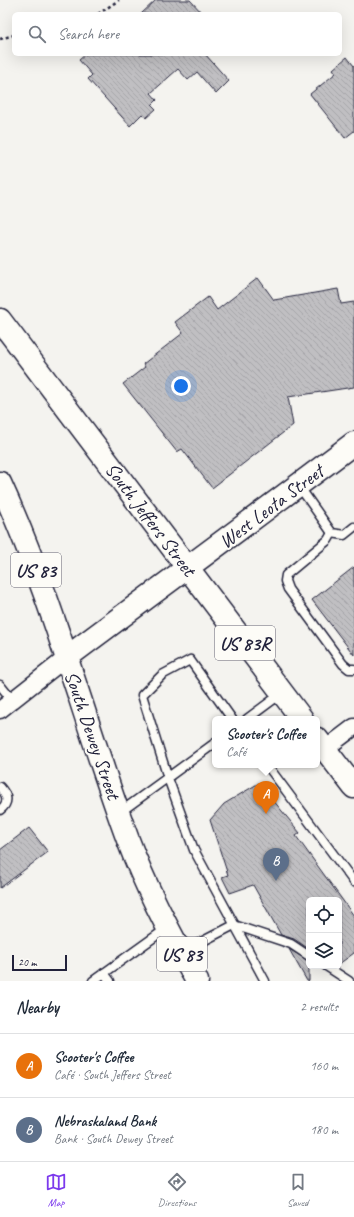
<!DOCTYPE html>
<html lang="en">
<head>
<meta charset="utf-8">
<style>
  body { margin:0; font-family:Caveat,sans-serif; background:#f6f6f7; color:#1f2937 }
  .controls { position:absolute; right:12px; bottom:12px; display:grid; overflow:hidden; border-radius:6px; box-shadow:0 4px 16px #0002 }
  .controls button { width:36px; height:36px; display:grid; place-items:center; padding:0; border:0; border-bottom:1px solid #e0e1e3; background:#fff; color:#1f2937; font:20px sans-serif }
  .scale { position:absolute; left:12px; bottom:10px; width:55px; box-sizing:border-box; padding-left:4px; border:2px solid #22223b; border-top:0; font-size:11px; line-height:14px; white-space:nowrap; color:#22223b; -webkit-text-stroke:3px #fdfcf7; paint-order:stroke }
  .you { position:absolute; left:181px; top:386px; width:14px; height:14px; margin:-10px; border:3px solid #fff; border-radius:50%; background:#1a73e8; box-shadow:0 0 0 6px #1a73e833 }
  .badge { display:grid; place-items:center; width:26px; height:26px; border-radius:50%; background:#7c3aed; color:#fff; font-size:13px; font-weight:700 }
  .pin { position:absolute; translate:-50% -33px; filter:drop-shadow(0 1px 2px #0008) }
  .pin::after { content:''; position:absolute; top:21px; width:14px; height:12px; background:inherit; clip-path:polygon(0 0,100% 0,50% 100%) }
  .popup { position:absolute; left:212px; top:716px; width:108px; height:52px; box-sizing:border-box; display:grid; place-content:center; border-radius:6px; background:#fff; filter:drop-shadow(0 1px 3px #0005); font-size:13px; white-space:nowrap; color:#747a83 }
  .popup b { font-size:15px; color:#1f2937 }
  .popup::after { content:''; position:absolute; left:50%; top:100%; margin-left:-8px; border:8px solid transparent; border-top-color:#fff }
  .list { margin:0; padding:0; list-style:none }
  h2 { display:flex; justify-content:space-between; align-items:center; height:52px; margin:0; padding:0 16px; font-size:17px }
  h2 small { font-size:13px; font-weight:400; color:#747a83 }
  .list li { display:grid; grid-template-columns:26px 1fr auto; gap:12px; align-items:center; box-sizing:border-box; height:64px; padding:0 16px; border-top:1px solid #e0e1e3 }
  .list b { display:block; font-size:15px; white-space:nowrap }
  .list p { margin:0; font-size:13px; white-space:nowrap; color:#747a83 }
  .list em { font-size:13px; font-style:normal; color:#747a83 }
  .icon { flex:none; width:22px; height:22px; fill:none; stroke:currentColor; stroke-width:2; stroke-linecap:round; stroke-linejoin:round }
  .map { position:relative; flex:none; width:354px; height:981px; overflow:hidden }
  .search { position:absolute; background:#fff; box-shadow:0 4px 16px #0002; left:12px; right:12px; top:12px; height:44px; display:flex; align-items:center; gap:10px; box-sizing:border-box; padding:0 14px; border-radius:6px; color:#747a83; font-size:15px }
  .sheet { height:180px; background:#fff }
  nav { display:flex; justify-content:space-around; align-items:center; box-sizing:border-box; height:56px; border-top:1px solid #e0e1e3; background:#fff; font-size:11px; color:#747a83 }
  nav a { display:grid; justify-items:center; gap:2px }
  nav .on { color:#7c3aed }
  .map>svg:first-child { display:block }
  .building { fill:url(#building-back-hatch); stroke:#22223b }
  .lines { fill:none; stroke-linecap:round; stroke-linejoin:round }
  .lane-casing { stroke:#22223b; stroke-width:11 }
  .street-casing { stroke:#22223b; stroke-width:19 }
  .secondary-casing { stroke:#22223b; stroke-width:25 }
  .highway-casing { stroke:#22223b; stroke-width:25 }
  .path { stroke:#22223b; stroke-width:2.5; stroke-dasharray:3 3; stroke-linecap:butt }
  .lane { stroke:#fdfcf7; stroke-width:8 }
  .street { stroke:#fdfcf7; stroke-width:16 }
  .secondary { stroke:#fdfcf7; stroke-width:22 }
  .highway { stroke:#fdfcf7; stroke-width:22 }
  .labels { text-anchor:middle; stroke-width:4; stroke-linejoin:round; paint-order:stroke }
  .shield { fill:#fdfcf7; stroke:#646373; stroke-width:1 }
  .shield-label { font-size:19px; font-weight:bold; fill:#22223b }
  .street-label { font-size:20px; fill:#22223b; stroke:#fdfcf7 }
</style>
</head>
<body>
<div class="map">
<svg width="354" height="981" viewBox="0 0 354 981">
  <defs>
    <pattern id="building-back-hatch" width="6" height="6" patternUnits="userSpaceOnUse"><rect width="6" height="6" fill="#c0bfc2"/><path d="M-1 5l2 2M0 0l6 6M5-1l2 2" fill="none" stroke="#a5a4a8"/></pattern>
  </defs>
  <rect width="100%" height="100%" fill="#f4f3ef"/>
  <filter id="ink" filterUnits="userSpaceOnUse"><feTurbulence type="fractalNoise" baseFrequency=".025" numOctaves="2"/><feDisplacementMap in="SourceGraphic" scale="8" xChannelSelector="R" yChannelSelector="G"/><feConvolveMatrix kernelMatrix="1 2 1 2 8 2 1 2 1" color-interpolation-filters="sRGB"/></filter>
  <g filter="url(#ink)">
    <!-- building -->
    <g class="building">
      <polygon points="156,0 190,0 203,14 141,14"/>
      <polygon points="86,54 205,54 229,81 216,94 197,72 188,80 178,69 151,93 157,100 152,105 156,109 146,118 142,114 130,126 88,79 92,75 79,60"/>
      <polygon points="347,57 354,66 354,131 345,138 310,94 336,73 333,69"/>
      <polygon points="258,278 274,300 338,289 341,304 354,302 354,387 288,397 293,425 212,488 182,449 177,452 123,384 145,367 143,364 183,333 175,322 208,297 217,310"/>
      <polygon points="354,567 354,655 312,600"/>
      <polygon points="259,783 300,833 296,836 354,916 354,953 339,964 339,900 309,900 309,949 294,939 281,935 253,885 230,893 222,877 228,875 210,820 224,804"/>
      <polygon points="29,828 48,852 0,888 0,850"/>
      <polygon points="289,949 309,961 309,981 307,981"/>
    </g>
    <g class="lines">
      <defs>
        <g id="lane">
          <polyline points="299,486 332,533 344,535 354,527"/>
          <polyline points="332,533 328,540 286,575 285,581 288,589 343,664 349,669 354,669"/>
          <polyline points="0,685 12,700"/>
          <polyline points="232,719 190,660 162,675 142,695 168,778 194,850 265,981"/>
          <polyline points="247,719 282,693"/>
          <polyline points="267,765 354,882"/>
          <path d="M0,787C7,795 10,802 0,810"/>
          <polyline points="119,813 215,743"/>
          <polyline points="182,952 234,925 291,944 309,956"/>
          <polyline points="326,966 349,981"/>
          <polyline points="104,973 110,981"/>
          <polyline points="93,981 167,928"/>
        </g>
        <g id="street">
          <polyline points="0,710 66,658"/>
          <polyline points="325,749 354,727"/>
        </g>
        <path id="secondary" d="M66,658C162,586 258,516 354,443"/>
        <g id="highway">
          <polyline points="0,320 302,719"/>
          <path d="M0,483C53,598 84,721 128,840C146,888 171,936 197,981"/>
          <polyline points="317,739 354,787"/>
        </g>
      </defs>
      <!-- lane casing -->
      <use href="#lane" class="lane-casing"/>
      <!-- street casing -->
      <use href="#street" class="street-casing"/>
      <!-- secondary casing -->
      <use href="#secondary" class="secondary-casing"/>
      <!-- highway casing -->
      <use href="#highway" class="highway-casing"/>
      <!-- path -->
      <g class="path">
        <polyline points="98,14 119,0"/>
        <polyline points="0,39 14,35"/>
      </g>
      <!-- lane -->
      <use href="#lane" class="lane"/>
      <!-- street -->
      <use href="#street" class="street"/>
      <!-- secondary -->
      <use href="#secondary" class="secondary"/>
      <!-- highway -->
      <use href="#highway" class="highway"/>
    </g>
  </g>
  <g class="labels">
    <!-- shield labels -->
    <g class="shield">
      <rect x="11" y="553" width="50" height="34" rx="3"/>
      <rect x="215" y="626" width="60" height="34" rx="3"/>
      <rect x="157" y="937" width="50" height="34" rx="3"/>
    </g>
    <g class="shield-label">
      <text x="36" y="577">US 83</text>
      <text x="245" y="650">US 83R</text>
      <text x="182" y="961">US 83</text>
    </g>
    <!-- street labels -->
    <g class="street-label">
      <text transform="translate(271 506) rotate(-37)" y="7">West Leota Street</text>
      <text transform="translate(151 519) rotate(53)" y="7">South Jeffers Street</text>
      <text transform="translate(93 735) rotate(71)" y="7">South Dewey Street</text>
    </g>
  </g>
</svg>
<div class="controls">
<button><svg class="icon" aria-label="locate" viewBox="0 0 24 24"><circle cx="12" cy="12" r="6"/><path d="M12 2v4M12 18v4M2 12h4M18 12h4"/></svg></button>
<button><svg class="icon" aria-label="layers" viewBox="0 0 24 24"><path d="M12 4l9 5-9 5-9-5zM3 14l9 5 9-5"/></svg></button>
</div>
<div class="scale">20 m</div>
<div class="you"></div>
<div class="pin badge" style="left:266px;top:814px;background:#e8710a">A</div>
<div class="popup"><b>Scooter's Coffee</b>Café</div>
<div class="pin badge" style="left:276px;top:881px;background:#5c6f8a">B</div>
<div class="search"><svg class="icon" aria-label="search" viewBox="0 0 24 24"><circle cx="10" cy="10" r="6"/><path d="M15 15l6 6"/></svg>Search here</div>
</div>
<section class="sheet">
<h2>Nearby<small>2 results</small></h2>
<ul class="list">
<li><span class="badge" style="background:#e8710a">A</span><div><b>Scooter's Coffee</b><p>Café · South Jeffers Street</p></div><em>160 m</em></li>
<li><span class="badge" style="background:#5c6f8a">B</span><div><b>Nebraskaland Bank</b><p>Bank · South Dewey Street</p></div><em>180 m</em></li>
</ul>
</section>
<nav>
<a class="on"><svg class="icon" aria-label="map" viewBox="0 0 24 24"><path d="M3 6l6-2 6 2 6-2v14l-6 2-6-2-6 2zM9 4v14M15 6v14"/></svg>Map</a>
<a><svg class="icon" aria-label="directions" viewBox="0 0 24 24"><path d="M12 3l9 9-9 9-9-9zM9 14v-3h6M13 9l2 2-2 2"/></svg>Directions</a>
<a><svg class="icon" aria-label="saved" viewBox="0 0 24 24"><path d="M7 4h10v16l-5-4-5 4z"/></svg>Saved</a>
</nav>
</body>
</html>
